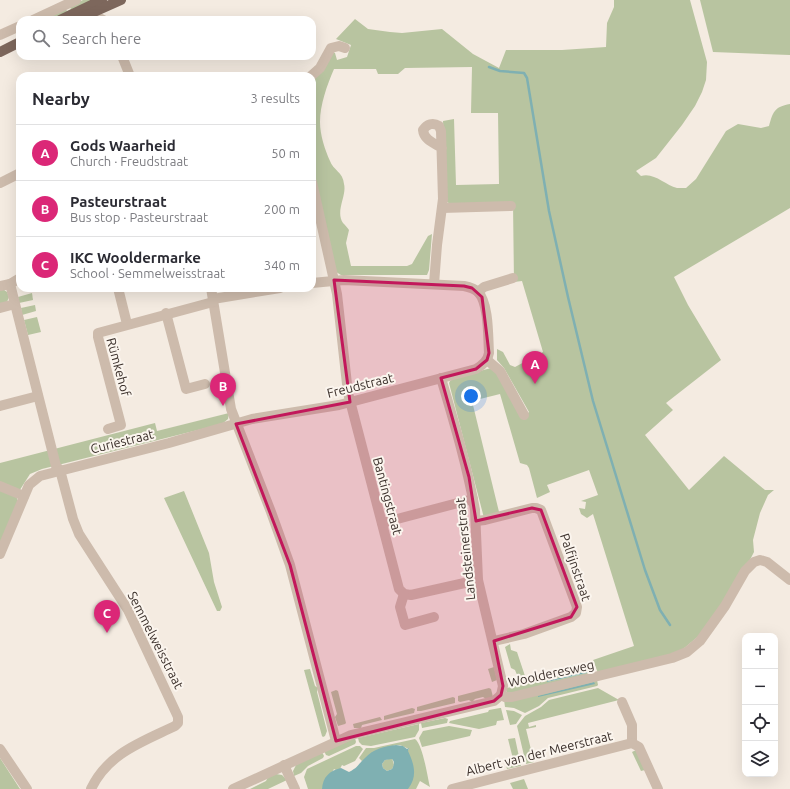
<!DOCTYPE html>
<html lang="en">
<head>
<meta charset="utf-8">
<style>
  body { margin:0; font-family:Ubuntu,sans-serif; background:#f2f2f3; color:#2b2b33 }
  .controls { position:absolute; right:12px; bottom:12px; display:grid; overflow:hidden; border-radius:8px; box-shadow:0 4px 16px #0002 }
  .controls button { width:36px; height:36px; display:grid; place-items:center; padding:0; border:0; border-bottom:1px solid #e1e1e2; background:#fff; color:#2b2b33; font:20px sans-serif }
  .you { position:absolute; left:471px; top:396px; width:14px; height:14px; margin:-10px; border:3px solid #fff; border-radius:50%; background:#1a73e8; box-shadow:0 0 0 6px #1a73e833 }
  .badge { display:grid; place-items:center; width:26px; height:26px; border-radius:50%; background:#db2777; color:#fff; font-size:13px; font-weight:700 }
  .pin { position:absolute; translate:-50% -33px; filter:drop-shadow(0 1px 2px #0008) }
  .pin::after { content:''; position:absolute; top:21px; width:14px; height:12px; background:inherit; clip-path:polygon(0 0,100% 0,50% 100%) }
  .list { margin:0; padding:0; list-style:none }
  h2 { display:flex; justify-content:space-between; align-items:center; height:52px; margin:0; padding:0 16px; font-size:17px }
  h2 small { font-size:13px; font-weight:400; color:#7c7c81 }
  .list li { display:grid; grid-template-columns:26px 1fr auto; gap:12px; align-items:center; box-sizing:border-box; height:56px; padding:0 16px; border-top:1px solid #e1e1e2 }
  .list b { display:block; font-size:15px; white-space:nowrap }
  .list p { margin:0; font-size:13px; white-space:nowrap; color:#7c7c81 }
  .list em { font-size:13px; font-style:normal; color:#7c7c81 }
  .icon { flex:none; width:22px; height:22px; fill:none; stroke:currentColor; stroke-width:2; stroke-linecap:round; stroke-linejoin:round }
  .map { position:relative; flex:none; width:790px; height:789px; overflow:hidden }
  .search { position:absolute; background:#fff; box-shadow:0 4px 16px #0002; left:16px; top:16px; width:300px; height:44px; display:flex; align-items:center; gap:10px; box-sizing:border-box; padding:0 14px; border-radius:12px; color:#7c7c81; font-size:15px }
  .panel { position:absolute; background:#fff; box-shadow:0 4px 16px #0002; left:16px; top:72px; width:300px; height:220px; border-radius:12px }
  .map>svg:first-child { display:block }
  .green { fill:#b8c4a0; fill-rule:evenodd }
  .water { fill:#7fb0b2; fill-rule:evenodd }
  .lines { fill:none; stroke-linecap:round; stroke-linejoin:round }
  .stream { stroke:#7fb0b2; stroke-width:2.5 }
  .minor { stroke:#cdbbac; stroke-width:10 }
  .major { stroke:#7d675c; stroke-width:10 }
  .marked { fill:#c2185b; fill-opacity:0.2; stroke:#c2185b; stroke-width:3; stroke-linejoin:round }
  .labels { text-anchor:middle; stroke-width:4; stroke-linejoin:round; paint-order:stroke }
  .street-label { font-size:13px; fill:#3b302b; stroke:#fbf5ee }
</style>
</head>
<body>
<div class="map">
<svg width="790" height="789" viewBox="0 0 790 789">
  <rect width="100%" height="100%" fill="#f4ebe1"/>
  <!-- green -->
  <g class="green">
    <polygon points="83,0 90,0 91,2 52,20 47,20 45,17 65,8 67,11 71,9 69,6"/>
    <path d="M614,0H690L707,62L706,80L702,92L695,106L682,125L656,158L636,171L641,176C654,172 665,185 677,188C680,188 683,188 686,188L696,179L726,131L738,124L761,128L769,126C773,112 774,107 790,104V208L674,277L688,305L721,360L666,403L673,410L645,435L689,490L724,456L765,490H774L768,495L760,513L753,540L754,552L736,587L707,629L676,655L598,673L593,660L634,646L593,514L587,518L581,514L579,508L585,509L586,502L581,501L598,495L589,470L547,485L550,492L537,498L529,468L527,465L520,463L500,394L472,401L500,516L484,518L449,383L450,381L454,378L491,368L495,370L523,418L529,412L504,368L497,360V349L503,352L510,365L515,367L543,352L522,281L514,282L513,203L450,204L446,201L443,121L454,119L456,185L499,184L498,113H471L472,67L405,68L398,74H378L376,69H334C327,85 320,105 320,122C320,135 325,150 330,161C333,170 343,172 344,184C347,196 335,211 343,223C345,225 347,227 349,230L346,243L351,266H407L412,264L428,236L432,234L429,270L427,275H341L336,272L312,169V76L333,52L335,53L337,60L347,57L351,45L336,39L355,19L368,29L390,32L402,33L442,29L473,54L499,68L506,50H562L606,47L607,23L614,7Z"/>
    <polygon points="700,0 790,0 790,55 713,52"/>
    <path d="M0,289C6,290 7,291 9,297L7,302L0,305Z"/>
    <polygon points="32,293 33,300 19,303 18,297"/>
    <polygon points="35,305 36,311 22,315 21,308"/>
    <polygon points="37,317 41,332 28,335 24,320"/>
    <polygon points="229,413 228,419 222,424 42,469 30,474 16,496 18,501 0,544 0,463 155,423 157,431"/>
    <polygon points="184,491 209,553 214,582 222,607 220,611 217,611 164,498"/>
    <polygon points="510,644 511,650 517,652 526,679 526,680 520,682 515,670 511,668 505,647"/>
    <path d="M591,663L595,674L507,694V688L516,686L573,665L578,667ZM591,670V672L547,682V681Z"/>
    <polygon points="494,667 497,680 492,682 488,669"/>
    <polygon points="310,669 315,686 318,688 317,692 327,731 325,736 323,737 322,736 304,670"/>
    <polygon points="597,680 598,685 597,686 548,698 539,706 525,713 514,708 505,707 504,700"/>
    <polygon points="489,688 491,689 493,697 486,699 483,697 475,699 472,702 469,700 460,702 458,701 458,696"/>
    <polygon points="598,688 619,700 528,723 529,727 536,725 536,727 526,729 534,762 526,764 517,726 525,716 541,707 549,700"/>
    <polygon points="336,690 338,691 346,723 345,724 338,726 335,717 337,714 331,692"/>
    <polygon points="453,697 455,698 455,703 421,711 417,711 417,707"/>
    <polygon points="412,708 415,709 414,713 384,720 384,716"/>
    <polygon points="500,708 501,708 504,720 497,721 496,725 479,729 449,723 450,721 488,712 489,710"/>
    <polygon points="506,710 514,711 522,715 516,724 510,725"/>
    <polygon points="380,717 382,720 362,725 361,728 354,728 353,724"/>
    <polygon points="445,718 448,719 447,723 422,728 421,723"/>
    <polygon points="419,724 419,730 415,737 371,746 362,745 359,742 358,738"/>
    <polygon points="449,726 472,730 470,736 422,747 419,738 423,731"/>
    <polygon points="355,738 356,742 355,744 329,756 326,755 324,751"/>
    <polygon points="515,738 521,766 507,769 506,765 514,763 508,739"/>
    <path d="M415,739C423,745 427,775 430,787L420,781L416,789H406L408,750L409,749L400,745H395L362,761L359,758L366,748H374Z"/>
    <polygon points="356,746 360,746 363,749 355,761 344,766 342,765 340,769 336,770 334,769 322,789 308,789 304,777 307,769"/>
    <polygon points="636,750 645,770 641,771 632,752"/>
    <polygon points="322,752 324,756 323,758 308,766 301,773 294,776 293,771 296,765"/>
    <polygon points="0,758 20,789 0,789"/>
    <polygon points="392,758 394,765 392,769 387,771 383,768 382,764 385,760"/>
    <polygon points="276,774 282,775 287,780 268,789 250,789 266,781 268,777"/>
    <polygon points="524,779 528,789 513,789 510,783"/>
  </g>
  <!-- water -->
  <g class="water">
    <polygon points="591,670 591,672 547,682 547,681"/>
    <polygon points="594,682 595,684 538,697 538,696"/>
    <path d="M396,745L403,746L407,749L409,748L408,751C414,764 418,776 408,789H322C323,777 329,771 341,768L349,772C359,767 358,764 365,758C373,749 385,746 396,745ZM392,759C395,762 394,765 392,769L387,771L383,768L382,764L385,760Z"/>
  </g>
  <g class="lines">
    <!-- stream -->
    <polyline class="stream" points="489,67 500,71 524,73 527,78 549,211 568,297 593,401 645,570 660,610 670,625"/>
    <!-- minor -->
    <g class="minor">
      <polyline points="33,20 76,0"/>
      <path d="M86,20C93,17 97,16 103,20"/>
      <polyline points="0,35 20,26"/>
      <polyline points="122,56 130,76"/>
      <polyline points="311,76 320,68 331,48 339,46 345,48"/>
      <polyline points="312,182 337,294 348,393 399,589 404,594 411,595 478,580"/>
      <polyline points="0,183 20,173"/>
      <polyline points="442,208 511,206"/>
      <path d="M10,284L56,466L60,470L73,519L79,534L128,610L178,717V723L175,726C142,742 108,753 91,789"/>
      <path d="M434,284L437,245L443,199L441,131L439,126C433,122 427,124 423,130C424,140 434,143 442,148"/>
      <polyline points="0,286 10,284 20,278"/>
      <polyline points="118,288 127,324"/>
      <polyline points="211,288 231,409 271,512 290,565 336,741"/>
      <polyline points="478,292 484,287 513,278"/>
      <polyline points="213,299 280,288"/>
      <polyline points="0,308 15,304"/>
      <polyline points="166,313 186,389 205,384"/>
      <polyline points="487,360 500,371 524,415"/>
      <path d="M441,378C454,422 467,465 475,510L478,580L503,686L501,695"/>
      <polyline points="0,406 38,396"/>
      <polyline points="108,429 121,425 98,337 98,333 213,302"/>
      <polyline points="0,486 24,496"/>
      <polyline points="476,521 485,520 532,508 536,508 541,510 577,607 576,613 571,617 524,634 494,641"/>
      <polyline points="382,523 473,499"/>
      <path d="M0,554L29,485L40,476L169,443L252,419L339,405L476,369C483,365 488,360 489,353C488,337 489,303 478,292C474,288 469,287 464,286L344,280L312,283"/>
      <polyline points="404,594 400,607 405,625 434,617"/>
      <polyline points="622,702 632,725 632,743"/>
      <polyline points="632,743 639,747 658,789"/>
      <polyline points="0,749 27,789"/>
      <polyline points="284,765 295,789"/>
      <polyline points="233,789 351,735 494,701 501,695 505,697 512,697 672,658 687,652 700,641 725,606 745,571 754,562 760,560 767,562 790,580"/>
      <polyline points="452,789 632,743"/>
    </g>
    <!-- major -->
    <g class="major">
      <polyline points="60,20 102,0"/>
      <polyline points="76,20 121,0"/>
      <polyline points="0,52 20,42"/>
    </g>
  </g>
  <!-- marked area -->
  <path class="marked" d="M334,280L464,286L472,288L482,297L489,353L487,360L476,369L441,378L469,477L476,521L532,508L541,510L577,607L571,617L494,641L503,686L501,695L494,701L336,741L290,565L236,424L350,402Z"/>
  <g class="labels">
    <!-- street labels -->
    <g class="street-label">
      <text transform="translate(119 367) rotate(75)" y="5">Rümkehof</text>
      <text transform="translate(360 385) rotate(-14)" y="5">Freudstraat</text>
      <text transform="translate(122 441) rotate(-14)" y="5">Curiestraat</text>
      <text transform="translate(388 496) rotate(75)" y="5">Bantingstraat</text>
      <text transform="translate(465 549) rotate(-96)" y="5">Landsteinerstraat</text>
      <text transform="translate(576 567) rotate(71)" y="5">Palfijnstraat</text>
      <text transform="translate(156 640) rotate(63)" y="5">Semmelweisstraat</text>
      <text transform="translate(551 673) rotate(-12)" y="5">Woolderesweg</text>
      <text transform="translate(539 753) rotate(-14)" y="5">Albert van der Meerstraat</text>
    </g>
  </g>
</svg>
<div class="controls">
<button>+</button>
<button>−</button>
<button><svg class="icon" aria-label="locate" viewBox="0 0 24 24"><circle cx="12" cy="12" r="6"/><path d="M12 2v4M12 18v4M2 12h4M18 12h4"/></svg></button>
<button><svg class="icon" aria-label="layers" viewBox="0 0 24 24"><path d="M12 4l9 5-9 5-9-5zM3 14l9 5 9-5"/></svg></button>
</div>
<div class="you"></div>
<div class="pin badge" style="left:535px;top:384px">A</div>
<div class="pin badge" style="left:223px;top:406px">B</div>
<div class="pin badge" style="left:107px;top:633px">C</div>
<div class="search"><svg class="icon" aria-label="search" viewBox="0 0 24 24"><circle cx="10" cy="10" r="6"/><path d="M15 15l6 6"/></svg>Search here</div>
<section class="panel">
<h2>Nearby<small>3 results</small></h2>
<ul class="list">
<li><span class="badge">A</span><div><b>Gods Waarheid</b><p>Church · Freudstraat</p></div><em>50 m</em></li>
<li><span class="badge">B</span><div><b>Pasteurstraat</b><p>Bus stop · Pasteurstraat</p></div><em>200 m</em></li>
<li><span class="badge">C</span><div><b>IKC Wooldermarke</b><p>School · Semmelweisstraat</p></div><em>340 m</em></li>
</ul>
</section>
</div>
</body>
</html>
